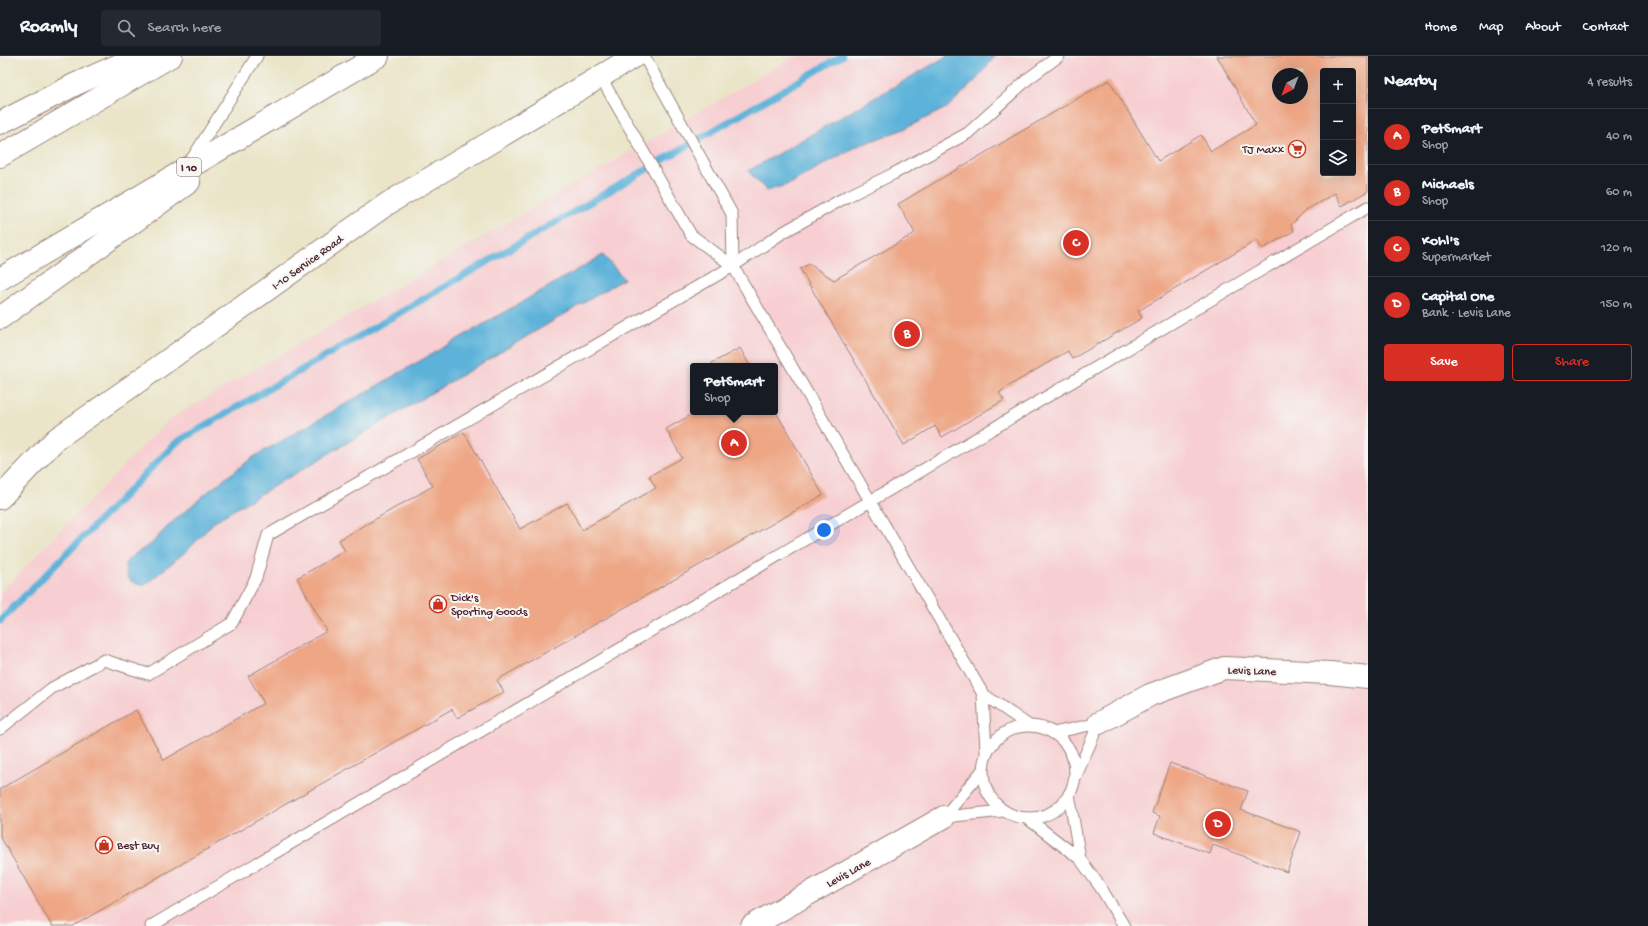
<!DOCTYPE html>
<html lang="en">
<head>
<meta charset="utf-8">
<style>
  body { margin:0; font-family:"Gochi Hand",sans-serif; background:#242831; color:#f1f3f6 }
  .controls { position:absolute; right:12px; top:12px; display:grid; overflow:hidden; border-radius:4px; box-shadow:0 4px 16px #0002 }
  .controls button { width:36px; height:36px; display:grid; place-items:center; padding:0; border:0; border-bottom:1px solid #363941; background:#171b24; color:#f1f3f6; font:20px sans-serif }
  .compass { position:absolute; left:1272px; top:12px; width:36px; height:36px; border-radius:50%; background:#171b24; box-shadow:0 4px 16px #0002; rotate:222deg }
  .you { position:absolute; left:824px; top:474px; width:14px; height:14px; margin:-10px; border:3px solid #fff; border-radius:50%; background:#1a73e8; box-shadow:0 0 0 6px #1a73e833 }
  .badge { display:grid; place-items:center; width:26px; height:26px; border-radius:50%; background:#d93025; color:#fff; font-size:13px; font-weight:700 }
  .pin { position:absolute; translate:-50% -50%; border:2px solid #fff; box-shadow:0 1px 4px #0006 }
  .popup { position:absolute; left:690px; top:307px; width:88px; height:52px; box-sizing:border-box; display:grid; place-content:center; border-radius:4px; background:#171b24; filter:drop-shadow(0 1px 3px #0005); font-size:13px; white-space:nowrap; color:#9ea1a6 }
  .popup b { font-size:15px; color:#f1f3f6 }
  .popup::after { content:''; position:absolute; left:50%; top:100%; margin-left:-8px; border:8px solid transparent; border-top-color:#171b24 }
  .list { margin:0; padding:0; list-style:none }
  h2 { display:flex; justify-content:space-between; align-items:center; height:52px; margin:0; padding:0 16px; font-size:17px }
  h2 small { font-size:13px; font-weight:400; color:#9ea1a6 }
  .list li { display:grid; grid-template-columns:26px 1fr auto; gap:12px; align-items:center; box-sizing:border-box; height:56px; padding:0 16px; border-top:1px solid #363941 }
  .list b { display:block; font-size:15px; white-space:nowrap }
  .list p { margin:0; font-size:13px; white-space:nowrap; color:#9ea1a6 }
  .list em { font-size:13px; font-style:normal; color:#9ea1a6 }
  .actions { display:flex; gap:8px; padding:12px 16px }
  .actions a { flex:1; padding:9px 0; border:1px solid #d93025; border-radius:4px; text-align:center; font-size:14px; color:#d93025 }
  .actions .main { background:#d93025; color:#fff }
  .icon { flex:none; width:22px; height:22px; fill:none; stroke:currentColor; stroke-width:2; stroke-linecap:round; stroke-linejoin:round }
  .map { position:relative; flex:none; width:1368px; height:870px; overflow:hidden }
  header { display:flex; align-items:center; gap:24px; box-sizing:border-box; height:56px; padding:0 20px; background:#171b24; border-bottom:1px solid #363941 }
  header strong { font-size:19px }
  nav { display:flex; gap:22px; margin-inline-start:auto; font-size:14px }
  .search { width:280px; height:36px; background:#242831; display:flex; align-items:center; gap:10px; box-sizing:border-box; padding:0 14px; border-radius:4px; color:#9ea1a6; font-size:15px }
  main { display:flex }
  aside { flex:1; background:#171b24 }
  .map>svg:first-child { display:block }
  .built { fill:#f7cfd2; fill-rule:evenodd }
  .water { fill:#5cb2d9; stroke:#536882 }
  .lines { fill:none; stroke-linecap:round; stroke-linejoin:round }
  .stream { stroke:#5cb2d9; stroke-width:7 }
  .building { fill:#eea685; fill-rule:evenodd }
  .service-casing { stroke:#9a827a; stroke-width:13 }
  .minor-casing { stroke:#9a827a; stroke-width:24 }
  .tertiary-casing { stroke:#9a827a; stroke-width:24 }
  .motorway-casing { stroke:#9a827a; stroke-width:24 }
  .service { stroke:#fff; stroke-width:11 }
  .minor { stroke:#fff; stroke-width:22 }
  .tertiary { stroke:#fff; stroke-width:22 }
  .motorway { stroke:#fff; stroke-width:22 }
  .labels { text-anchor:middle; stroke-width:4; stroke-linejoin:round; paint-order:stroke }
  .shield { fill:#f6f6f2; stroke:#7e6067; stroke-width:1 }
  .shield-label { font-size:11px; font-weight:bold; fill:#4a1f2b }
  .poi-label { font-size:12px; fill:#4a1f2b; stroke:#f6f6f2; text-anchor:start }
  .street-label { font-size:12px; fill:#4a1f2b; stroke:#f6f6f2 }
</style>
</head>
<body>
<header>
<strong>Roamly</strong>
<div class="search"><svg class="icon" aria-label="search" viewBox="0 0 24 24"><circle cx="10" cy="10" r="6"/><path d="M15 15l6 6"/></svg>Search here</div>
<nav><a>Home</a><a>Map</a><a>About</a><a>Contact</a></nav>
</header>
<main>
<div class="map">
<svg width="1368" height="870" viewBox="0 0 1368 870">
  <rect width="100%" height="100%" fill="#f6f6f2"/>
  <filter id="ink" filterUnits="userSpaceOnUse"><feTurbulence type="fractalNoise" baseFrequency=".025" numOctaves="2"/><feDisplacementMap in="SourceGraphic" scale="8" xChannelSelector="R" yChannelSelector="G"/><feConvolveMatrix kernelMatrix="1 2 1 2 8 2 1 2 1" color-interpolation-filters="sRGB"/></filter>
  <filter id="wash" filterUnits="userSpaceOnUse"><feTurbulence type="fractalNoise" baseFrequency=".012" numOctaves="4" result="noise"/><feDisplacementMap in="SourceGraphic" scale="16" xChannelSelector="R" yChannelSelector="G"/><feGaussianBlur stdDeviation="0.9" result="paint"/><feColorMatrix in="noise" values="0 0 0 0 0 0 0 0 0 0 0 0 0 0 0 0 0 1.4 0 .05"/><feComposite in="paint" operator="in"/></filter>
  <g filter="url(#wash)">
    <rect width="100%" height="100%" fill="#eae5c8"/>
    <!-- built -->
    <path class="built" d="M795,0H1368V870H0V537L168,364ZM1323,15H1353V117H1323ZM1278,18H1302V42H1278ZM693,310H775V356H693Z"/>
    <!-- water -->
    <g class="water">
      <polygon points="947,0 995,0 976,24 948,51 904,73 855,91 789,128 767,135 748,115"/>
      <path d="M603,199L624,223L215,465L189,493L145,529C130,529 125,521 125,507L135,498L151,488L169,469L210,434L252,402Z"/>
    </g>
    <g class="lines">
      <!-- stream -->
      <polyline class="stream" points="0,565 177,386 842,0"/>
    </g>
    <g id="blocks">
      <!-- building -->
      <g class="building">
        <path d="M1217,0H1368V135L1342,150L1335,137L1306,154L1291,169L1294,175L1262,193L1257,184L1138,255L1142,262L1072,303L1068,295L1007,331L999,337L1004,344L942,381L935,370L904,389L800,213L809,208L834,224L915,177L898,148L1109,24L1158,105L1201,79L1211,95L1256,69ZM1323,15H1353V117H1323ZM1278,18H1302V42H1278Z"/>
        <polygon points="740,292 750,310 713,310 712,307"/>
        <polygon points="775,354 823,439 497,624 504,636 457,662 452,653 73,870 52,870 0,780 0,733 136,654 164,704 264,647 248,620 327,575 297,522 345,495 339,484 433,430 417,403 464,376 520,473 567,447 582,474 656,432 649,420 682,402 666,373 696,356 775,356"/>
        <polygon points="1170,707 1248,735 1241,754 1301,776 1287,816 1213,789 1210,798 1154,777 1160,760 1152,757"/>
      </g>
    </g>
  </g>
  <g filter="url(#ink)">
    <use href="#blocks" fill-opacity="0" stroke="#9a827a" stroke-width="1"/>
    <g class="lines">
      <defs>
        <g id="service">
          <polyline points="644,0 732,158 733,210"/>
          <polyline points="600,20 691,179 733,210 983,638 1028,669"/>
          <polyline points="190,106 257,0"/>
          <polyline points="983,638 986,696"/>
          <circle cx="1029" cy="716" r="46"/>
          <polyline points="0,673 52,632 104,604 148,618 232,567 256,522 268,479 733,210 782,177 846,141 893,118 968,77 1029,22 1059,0"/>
          <polyline points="1053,677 1099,667"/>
          <polyline points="1076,720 1099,667"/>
          <polyline points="1069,738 1080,803"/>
          <polyline points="944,761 982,715"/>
          <polyline points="944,761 1003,755"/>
          <polyline points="1027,762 1080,803 1101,832 1124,870"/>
          <polyline points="151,870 1368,151"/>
        </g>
        <g id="minor">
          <polyline points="1099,667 1150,639 1224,612 1330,617 1368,621"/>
          <polyline points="752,870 944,761"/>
        </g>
        <polyline id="tertiary" points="0,442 56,383 129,332 387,148 635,0"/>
        <g id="motorway">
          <polyline points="0,67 76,28 139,0"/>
          <polyline points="0,100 171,0"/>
          <polyline points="0,223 378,0"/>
          <polyline points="0,262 189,126"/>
        </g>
      </defs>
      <!-- service casing -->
      <use href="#service" class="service-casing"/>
      <!-- minor casing -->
      <use href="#minor" class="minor-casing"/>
      <!-- tertiary casing -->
      <use href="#tertiary" class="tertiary-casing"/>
      <!-- motorway casing -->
      <use href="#motorway" class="motorway-casing"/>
      <!-- service -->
      <use href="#service" class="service"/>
      <!-- minor -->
      <use href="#minor" class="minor"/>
      <!-- tertiary -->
      <use href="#tertiary" class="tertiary"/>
      <!-- motorway -->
      <use href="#motorway" class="motorway"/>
    </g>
  </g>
  <!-- icons -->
  <defs>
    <symbol id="supermarket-ring" viewBox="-11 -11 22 22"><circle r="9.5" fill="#f6f6f2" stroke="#c8321e" stroke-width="1.5"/><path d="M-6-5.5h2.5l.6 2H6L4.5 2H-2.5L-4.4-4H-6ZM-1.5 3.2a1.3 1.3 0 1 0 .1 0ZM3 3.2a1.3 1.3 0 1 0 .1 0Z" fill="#c8321e"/></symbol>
    <symbol id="shop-ring" viewBox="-11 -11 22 22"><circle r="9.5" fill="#f6f6f2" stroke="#c8321e" stroke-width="1.5"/><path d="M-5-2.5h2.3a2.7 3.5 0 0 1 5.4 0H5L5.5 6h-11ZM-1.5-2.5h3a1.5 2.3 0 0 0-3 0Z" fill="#c8321e"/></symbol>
  </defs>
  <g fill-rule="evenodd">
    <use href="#supermarket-ring" x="1287" y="83" width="20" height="20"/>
    <use href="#shop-ring" x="428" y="538" width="20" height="20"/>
    <use href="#shop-ring" x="94" y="779" width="20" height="20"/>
  </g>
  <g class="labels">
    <!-- shield labels -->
    <rect class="shield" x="177" y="102" width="24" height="18" rx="3"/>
    <g class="shield-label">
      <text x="189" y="115">I 10</text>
    </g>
    <!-- poi labels -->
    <g class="poi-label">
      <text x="1284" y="97" text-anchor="end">TJ Maxx</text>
      <text x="451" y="545">Dick's<tspan x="451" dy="14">Sporting Goods</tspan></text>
      <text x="117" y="793">Best Buy</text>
    </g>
    <!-- street labels -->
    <g class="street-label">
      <text transform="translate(307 206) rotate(-36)" y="4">I-10 Service Road</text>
      <text transform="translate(1252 614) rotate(2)" y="4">Levis Lane</text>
      <text transform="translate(848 816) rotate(-29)" y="4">Levis Lane</text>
    </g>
  </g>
</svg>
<div class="controls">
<button>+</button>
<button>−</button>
<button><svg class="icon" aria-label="layers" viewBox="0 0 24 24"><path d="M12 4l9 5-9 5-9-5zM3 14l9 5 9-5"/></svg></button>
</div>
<svg class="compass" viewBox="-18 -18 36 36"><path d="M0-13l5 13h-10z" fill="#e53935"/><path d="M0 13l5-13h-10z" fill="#9ea1a6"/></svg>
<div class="you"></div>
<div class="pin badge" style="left:734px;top:387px">A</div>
<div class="popup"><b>PetSmart</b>Shop</div>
<div class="pin badge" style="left:907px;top:278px">B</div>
<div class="pin badge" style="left:1076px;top:187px">C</div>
<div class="pin badge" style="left:1218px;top:768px">D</div>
</div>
<aside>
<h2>Nearby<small>4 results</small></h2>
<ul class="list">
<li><span class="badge">A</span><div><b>PetSmart</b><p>Shop</p></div><em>40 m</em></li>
<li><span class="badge">B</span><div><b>Michaels</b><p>Shop</p></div><em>60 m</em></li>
<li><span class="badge">C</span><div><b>Kohl's</b><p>Supermarket</p></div><em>120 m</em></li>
<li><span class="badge">D</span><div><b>Capital One</b><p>Bank · Levis Lane</p></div><em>150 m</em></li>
</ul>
<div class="actions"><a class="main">Save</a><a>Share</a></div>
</aside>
</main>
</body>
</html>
